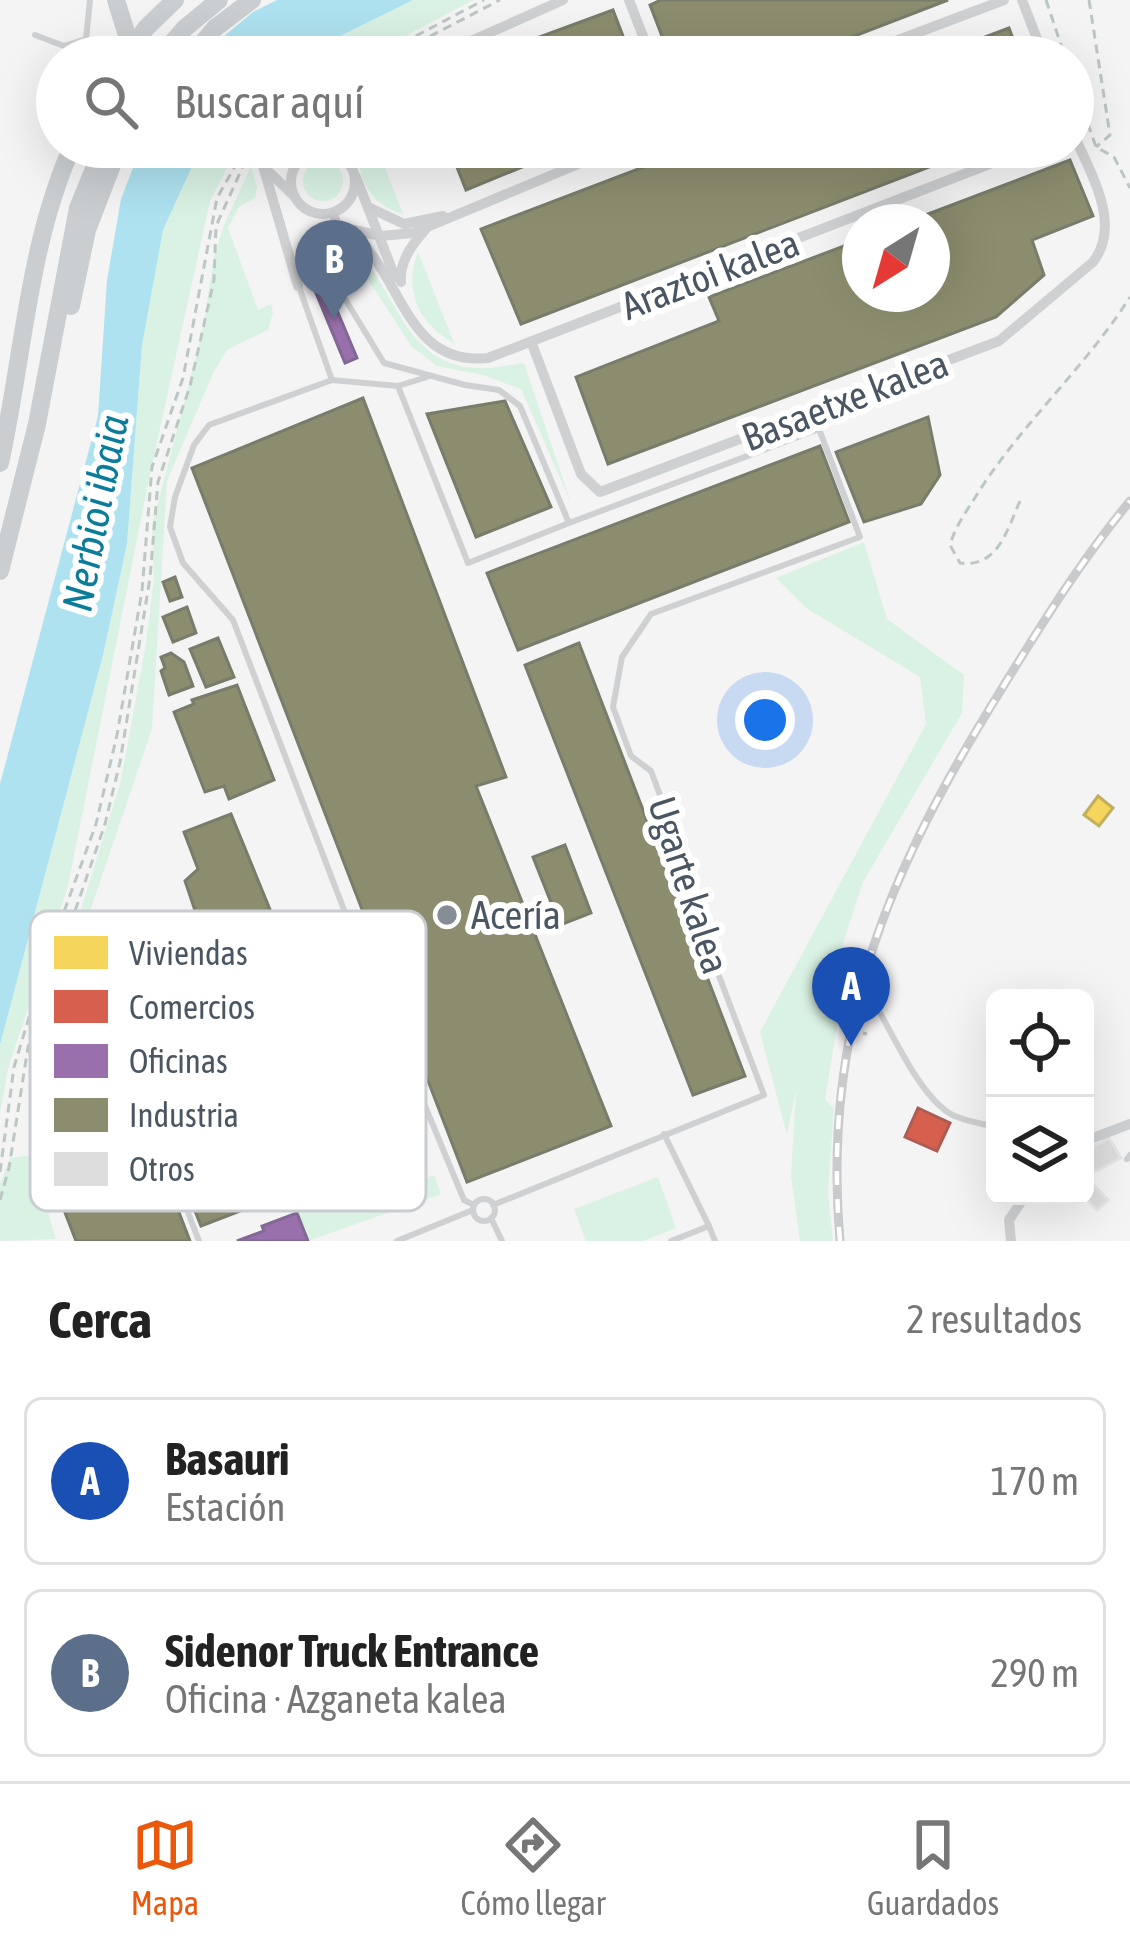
<!DOCTYPE html>
<html lang="es">
<head>
<meta charset="utf-8">
<style>
  body { margin:0; font-family:"Asap Condensed",sans-serif; background:#f2f2f2; color:#222 }
  .controls { position:absolute; right:36px; bottom:36px; display:grid; overflow:hidden; border-radius:18px; box-shadow:0 12px 48px #0002 }
  .controls button { width:108px; height:108px; display:grid; place-items:center; padding:0; border:0; border-bottom:3px solid #e0e0e0; background:#fff; color:#222; font:60px sans-serif }
  .compass { position:absolute; left:842px; top:204px; width:108px; height:108px; border-radius:50%; background:#fff; box-shadow:0 12px 48px #0002; rotate:217deg }
  .you { position:absolute; left:765px; top:720px; width:42px; height:42px; margin:-30px; border:9px solid #fff; border-radius:50%; background:#1a73e8; box-shadow:0 0 0 18px #1a73e833 }
  .badge { display:grid; place-items:center; width:78px; height:78px; border-radius:50%; background:#ea580c; color:#fff; font-size:39px; font-weight:700 }
  .pin { position:absolute; translate:-50% -99px; filter:drop-shadow(0 3px 6px #0008) }
  .pin::after { content:''; position:absolute; top:63px; width:42px; height:36px; background:inherit; clip-path:polygon(0 0,100% 0,50% 100%) }
  .list { margin:0; padding:0; list-style:none }
  h2 { display:flex; justify-content:space-between; align-items:center; height:156px; margin:0; padding:0 48px; font-size:51px }
  h2 small { font-size:39px; font-weight:400; color:#767676 }
  .list li { display:grid; grid-template-columns:78px 1fr auto; gap:36px; align-items:center; box-sizing:border-box; height:168px; margin:0 24px 24px; padding:0 24px; border:3px solid #e0e0e0; border-radius:18px }
  .list b { display:block; font-size:45px; white-space:nowrap }
  .list p { margin:0; font-size:39px; white-space:nowrap; color:#767676 }
  .list em { font-size:39px; font-style:normal; color:#767676 }
  .icon { flex:none; width:66px; height:66px; fill:none; stroke:currentColor; stroke-width:2; stroke-linecap:round; stroke-linejoin:round }
  .map { position:relative; flex:none; width:1130px; height:1241px; overflow:hidden }
  .search { position:absolute; background:#fff; box-shadow:0 12px 48px #0002; left:36px; right:36px; top:36px; height:132px; display:flex; align-items:center; gap:30px; box-sizing:border-box; padding:0 42px; border-radius:66px; color:#767676; font-size:45px }
  .sheet { height:540px; background:#fff }
  nav { display:flex; justify-content:space-around; align-items:center; box-sizing:border-box; height:168px; border-top:3px solid #e0e0e0; background:#fff; font-size:33px; color:#767676 }
  nav a { display:grid; justify-items:center; gap:6px }
  nav .on { color:#ea580c }
  .map>svg:first-child { display:block }
  .green { fill:#d9f2e3 }
  .water { fill:#aee2f0 }
  .homes { fill:#f6d55c; stroke:#c2af5e; stroke-width:3 }
  .shops { fill:#d6604d; stroke:#ac5d53; stroke-width:3 }
  .offices { fill:#9970ab; stroke:#816895; stroke-width:3 }
  .industry { fill:#8c8c6e; stroke:#787c6a; stroke-width:3 }
  .building { fill:#ddddde; stroke:#e5e6e7; stroke-width:3 }
  .lines { fill:none; stroke-linecap:round; stroke-linejoin:round }
  .path { stroke:#bcc7c4; stroke-width:3; stroke-dasharray:9 6; stroke-linecap:butt }
  .lane { stroke:#ced0d2; stroke-width:6 }
  .street { stroke:#ced0d2; stroke-width:10 }
  .primary { stroke:#caced1; stroke-width:18 }
  .rail-casing { stroke:#c9cacc; stroke-width:9 }
  .rail { stroke:#fff; stroke-width:4.5; stroke-dasharray:14; stroke-linecap:butt }
  .poi-dot { fill:#868d94; stroke:#fff; stroke-width:4.5 }
  .labels { text-anchor:middle; stroke-width:12; stroke-linejoin:round; paint-order:stroke }
  .street-label { font-size:39px; fill:#4a5661; stroke:#fff }
  .poi-label { font-size:39px; fill:#4a5661; stroke:#fff; text-anchor:start }
  .water-label { font-size:42px; font-style:italic; fill:#0c7c9b; stroke:#fff }
  .key { fill:#fff; stroke:#c9ccd0; stroke-width:3 }
  .key-label { font-size:33px; fill:#4a5661 }
</style>
</head>
<body>
<div class="map">
<svg width="1130" height="1241" viewBox="0 0 1130 1241">
  <rect width="100%" height="100%" fill="#f4f4f4"/>
  <!-- green -->
  <g class="green">
    <polygon points="413,0 473,0 366,57 268,57 316,48"/>
    <polygon points="201,147 222,147 233,156 210,201 149,479 68,886 8,1069 0,1113 0,1045 103,655 127,544 142,345 151,282 163,230"/>
    <path d="M356,147H377L403,214C370,205 359,179 356,147Z"/>
    <circle cx="323" cy="181" r="20"/>
    <polygon points="251,166 257,187 255,198 239,207 228,228 258,310 271,304 273,313 268,330 227,350 214,371 167,481 152,729 89,914 28,1047 77,922 121,780 146,643 154,579 152,526 202,334 214,257 224,225"/>
    <path d="M342,237C396,276 398,365 477,368C492,369 509,365 524,363L571,503L521,389L483,375L437,366L411,346L361,268L337,277Z"/>
    <path d="M418,252L454,343C419,325 403,290 418,252Z"/>
    <polygon points="864,542 887,619 964,675 962,713 863,882 820,1014 838,1019 825,1100 834,1108 828,1192 833,1241 800,1241 791,1176 796,1090 787,1135 760,1032 926,724 920,677 806,608 776,578"/>
    <polygon points="31,1155 56,1239 0,1241 0,1184 10,1158"/>
    <polygon points="344,1175 357,1205 434,1175 441,1194 308,1241 291,1196"/>
    <polygon points="658,1177 676,1228 643,1241 586,1241 574,1209"/>
  </g>
  <!-- water -->
  <g class="water">
    <polygon points="277,0 413,0 316,48 268,57 199,57 253,12"/>
    <polygon points="141,147 201,147 163,230 142,345 127,544 103,655 0,1045 0,784 98,416 107,280 121,199"/>
  </g>
  <!-- homes -->
  <polygon class="homes" points="1098,796 1113,808 1099,826 1084,815"/>
  <!-- shops -->
  <polygon class="shops" points="918,1108 950,1123 937,1151 905,1137"/>
  <!-- offices -->
  <g class="offices">
    <polygon points="323,277 357,358 345,363 311,281"/>
    <polygon points="297,1213 308,1241 237,1241 264,1231 262,1226"/>
  </g>
  <!-- industry -->
  <g class="industry">
    <polygon points="661,0 948,0 800,57 670,57 650,5"/>
    <polygon points="613,10 631,57 487,57 488,56"/>
    <polygon points="1009,28 1020,57 932,57"/>
    <polygon points="449,147 571,147 466,190"/>
    <polygon points="696,147 981,147 521,324 481,229"/>
    <polygon points="1070,160 1093,216 1032,240 1044,275 996,317 608,464 576,377 719,321 709,297 860,240 860,294 932,294 932,222 907,222"/>
    <polygon points="363,398 506,777 476,786 611,1126 467,1182 192,468"/>
    <polygon points="505,401 551,507 476,537 427,414"/>
    <polygon points="928,417 940,475 921,504 864,522 836,452"/>
    <polygon points="820,446 849,522 518,650 487,573"/>
    <polygon points="175,577 182,597 170,601 163,582"/>
    <polygon points="187,607 196,633 173,642 163,617"/>
    <polygon points="218,638 234,677 206,687 190,649"/>
    <polygon points="579,643 745,1076 693,1095 525,665"/>
    <polygon points="171,653 184,662 193,686 169,695 161,671 165,668 161,657"/>
    <polygon points="237,685 274,780 229,799 224,786 205,792 174,712 194,704 192,700"/>
    <polygon points="231,814 273,917 206,943 185,881 198,869 184,832"/>
    <polygon points="565,845 591,913 560,925 533,857"/>
    <polygon points="260,960 342,1172 201,1226 118,1016"/>
    <polygon points="147,1129 190,1241 76,1241 47,1166"/>
  </g>
  <!-- building -->
  <g class="building">
    <polygon points="1109,1138 1121,1158 1094,1172 1085,1151"/>
    <polygon points="1091,1182 1108,1200 1097,1210 1084,1196"/>
  </g>
  <g class="lines">
    <!-- path -->
    <g class="path">
      <polyline points="1046,0 1065,57"/>
      <polyline points="1089,0 1110,135 1096,147"/>
      <polyline points="376,57 484,0"/>
      <polyline points="390,57 500,0"/>
      <polyline points="1073,81 1096,147 1114,157 1130,188"/>
      <path d="M1020,501C1007,530 998,568 960,563L950,545C955,527 966,512 976,496C1021,424 1085,368 1130,297"/>
      <polyline points="863,1033 867,1034"/>
      <polyline points="0,1172 14,1067 46,961 96,824 117,735 142,591 152,467 183,378 217,198 242,154"/>
      <polyline points="0,1200 9,1168 28,1047 105,824 120,762 150,578 158,482 190,386 214,280 216,226 244,164"/>
    </g>
    <!-- lane -->
    <g class="lane">
      <polyline points="35,35 64,46 86,39 90,0"/>
      <polyline points="331,276 384,363 465,385 499,390 520,406 569,523 819,429 860,537 651,614 622,657 613,707 631,756 651,771 682,854 679,870 764,1095 493,1205"/>
      <polyline points="299,287 332,380"/>
      <polyline points="427,377 398,386 332,380 209,425 194,445 175,497 170,527 183,563 233,620 346,915 464,1200 474,1205"/>
      <polyline points="398,386 468,563 569,523"/>
      <path d="M872,1006L879,1011C896,1041 920,1094 949,1113C961,1121 981,1123 995,1127"/>
      <polyline points="664,1134 709,1226"/>
      <polyline points="1127,1159 1130,1155"/>
      <circle cx="484" cy="1210" r="11"/>
      <polyline points="491,1218 502,1241"/>
      <polyline points="199,1241 109,1007 346,915"/>
      <polyline points="397,1241 473,1210"/>
      <polyline points="671,1241 709,1226 715,1241"/>
    </g>
    <!-- street -->
    <g class="street">
      <polyline points="629,0 651,57"/>
      <polyline points="1022,0 1044,57"/>
      <polyline points="435,57 563,0"/>
      <polyline points="853,57 1004,0"/>
      <polyline points="250,147 263,166 298,286"/>
      <circle cx="323" cy="182" r="32"/>
      <polyline points="257,152 306,154"/>
      <polyline points="265,168 295,197"/>
      <polyline points="356,177 395,277"/>
      <polyline points="370,208 404,224 443,216"/>
      <polyline points="337,226 381,236 413,233 619,147"/>
      <path d="M350,231C403,274 405,367 488,358L1034,147"/>
      <polyline points="330,274 335,219"/>
      <path d="M401,282C399,262 412,244 425,230"/>
      <path d="M532,344L581,474L600,492L999,341L1093,262C1123,223 1089,172 1073,132"/>
      <polyline points="1085,1141 1130,1124"/>
      <polyline points="1011,1241 1009,1220 1025,1196"/>
    </g>
    <!-- primary -->
    <g class="primary">
      <polyline points="116,0 130,45"/>
      <polyline points="125,57 146,28 175,0"/>
      <polyline points="160,57 185,28 219,0"/>
      <polyline points="191,57 215,28 252,0"/>
      <polyline points="71,306 87,230 119,147"/>
      <path d="M0,463C23,359 28,245 72,147"/>
      <polyline points="0,571 37,424 78,208 103,147"/>
    </g>
    <defs>
      <path id="rail" d="M840,1241C821,1025 890,869 1001,690C1041,625 1082,559 1130,501"/>
    </defs>
    <!-- rail casing -->
    <use href="#rail" class="rail-casing"/>
    <!-- rail -->
    <use href="#rail" class="rail"/>
  </g>
  <!-- markers -->
  <circle class="poi-dot" cx="447" cy="915" r="12"/>
  <g class="labels">
    <!-- street labels -->
    <g class="street-label">
      <text transform="translate(710 274) rotate(-21)" y="14">Araztoi kalea</text>
      <text transform="translate(845 400) rotate(-21)" y="14">Basaetxe kalea</text>
      <text transform="translate(689 885) rotate(72)" y="14">Ugarte kalea</text>
    </g>
    <!-- poi labels -->
    <g class="poi-label">
      <text x="471" y="929">Acería</text>
    </g>
    <!-- water labels -->
    <g class="water-label">
      <text transform="translate(95 513) rotate(-79)" y="15">Nerbioi ibaia</text>
    </g>
  </g>
  <!-- legend -->
  <rect x="30" y="911" width="396" height="300" rx="18" class="key"/>
  <rect x="54" y="936" width="54" height="33" fill="#f6d55c"/>
  <rect x="54" y="990" width="54" height="33" fill="#d6604d"/>
  <rect x="54" y="1044" width="54" height="34" fill="#9970ab"/>
  <rect x="54" y="1098" width="54" height="34" fill="#8c8c6e"/>
  <rect x="54" y="1152" width="54" height="34" fill="#ddddde"/>
  <g class="key-label">
    <text x="129" y="965">Viviendas</text>
    <text x="129" y="1019">Comercios</text>
    <text x="129" y="1073">Oficinas</text>
    <text x="129" y="1127">Industria</text>
    <text x="129" y="1181">Otros</text>
  </g>
</svg>
<div class="controls">
<button><svg class="icon" aria-label="locate" viewBox="0 0 24 24"><circle cx="12" cy="12" r="6"/><path d="M12 2v4M12 18v4M2 12h4M18 12h4"/></svg></button>
<button><svg class="icon" aria-label="layers" viewBox="0 0 24 24"><path d="M12 4l9 5-9 5-9-5zM3 14l9 5 9-5"/></svg></button>
</div>
<svg class="compass" viewBox="-18 -18 36 36"><path d="M0-13l5 13h-10z" fill="#e53935"/><path d="M0 13l5-13h-10z" fill="#767676"/></svg>
<div class="you"></div>
<div class="pin badge" style="left:851px;top:1046px;background:#1a4fb4">A</div>
<div class="pin badge" style="left:334px;top:319px;background:#5c6f8a">B</div>
<div class="search"><svg class="icon" aria-label="search" viewBox="0 0 24 24"><circle cx="10" cy="10" r="6"/><path d="M15 15l6 6"/></svg>Buscar aquí</div>
</div>
<section class="sheet">
<h2>Cerca<small>2 resultados</small></h2>
<ul class="list">
<li><span class="badge" style="background:#1a4fb4">A</span><div><b>Basauri</b><p>Estación</p></div><em>170 m</em></li>
<li><span class="badge" style="background:#5c6f8a">B</span><div><b>Sidenor Truck Entrance</b><p>Oficina · Azganeta kalea</p></div><em>290 m</em></li>
</ul>
</section>
<nav>
<a class="on"><svg class="icon" aria-label="map" viewBox="0 0 24 24"><path d="M3 6l6-2 6 2 6-2v14l-6 2-6-2-6 2zM9 4v14M15 6v14"/></svg>Mapa</a>
<a><svg class="icon" aria-label="directions" viewBox="0 0 24 24"><path d="M12 3l9 9-9 9-9-9zM9 14v-3h6M13 9l2 2-2 2"/></svg>Cómo llegar</a>
<a><svg class="icon" aria-label="saved" viewBox="0 0 24 24"><path d="M7 4h10v16l-5-4-5 4z"/></svg>Guardados</a>
</nav>
</body>
</html>
